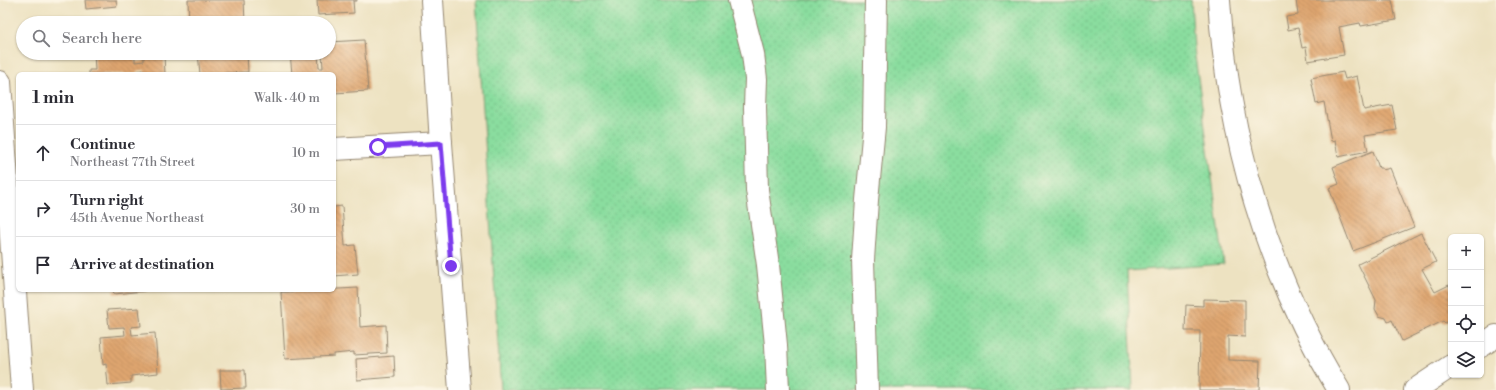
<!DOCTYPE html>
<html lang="en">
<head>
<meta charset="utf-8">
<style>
  body { margin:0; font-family:"Libre Bodoni",serif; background:#f2f2f3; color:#2b2b33 }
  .controls { position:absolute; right:12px; bottom:12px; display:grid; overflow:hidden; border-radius:6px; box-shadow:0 1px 3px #0004 }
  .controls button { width:36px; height:36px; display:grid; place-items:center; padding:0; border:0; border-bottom:1px solid #e1e1e2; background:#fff; color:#2b2b33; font:20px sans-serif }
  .stop { position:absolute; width:12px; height:12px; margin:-9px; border:3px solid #7c3aed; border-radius:50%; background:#fff }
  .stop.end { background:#7c3aed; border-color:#fff; box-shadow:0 1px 4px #0008 }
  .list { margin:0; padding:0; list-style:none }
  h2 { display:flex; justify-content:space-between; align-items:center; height:52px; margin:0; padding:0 16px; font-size:17px }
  h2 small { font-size:13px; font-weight:400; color:#7c7c81 }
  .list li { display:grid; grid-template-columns:26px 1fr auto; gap:12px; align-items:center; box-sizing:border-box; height:56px; padding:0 16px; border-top:1px solid #e1e1e2 }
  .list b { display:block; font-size:15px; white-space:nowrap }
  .list p { margin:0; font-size:13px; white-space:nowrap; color:#7c7c81 }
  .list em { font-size:13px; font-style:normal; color:#7c7c81 }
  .icon { flex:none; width:22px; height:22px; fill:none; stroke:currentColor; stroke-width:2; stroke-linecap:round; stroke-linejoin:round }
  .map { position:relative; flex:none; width:1496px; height:390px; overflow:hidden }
  .search { position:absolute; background:#fff; box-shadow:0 1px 3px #0004; left:16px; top:16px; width:320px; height:44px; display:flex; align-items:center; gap:10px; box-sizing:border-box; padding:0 14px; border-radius:22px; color:#7c7c81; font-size:15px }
  .panel { position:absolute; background:#fff; box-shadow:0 1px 3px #0004; left:16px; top:72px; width:320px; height:220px; border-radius:6px }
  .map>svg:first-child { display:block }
  .grass { fill:url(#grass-dots); stroke:#62845e }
  .building { fill:url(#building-back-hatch) }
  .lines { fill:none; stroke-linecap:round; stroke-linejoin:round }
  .minor-casing { stroke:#948670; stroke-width:24 }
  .minor { stroke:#fff; stroke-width:22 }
  .route { stroke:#7c3aed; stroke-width:5 }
</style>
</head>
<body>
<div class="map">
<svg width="1496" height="390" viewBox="0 0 1496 390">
  <defs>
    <pattern id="grass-dots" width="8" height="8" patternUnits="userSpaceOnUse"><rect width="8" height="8" fill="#8add9f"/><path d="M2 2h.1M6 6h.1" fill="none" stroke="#78be88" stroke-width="1.8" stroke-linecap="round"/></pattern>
    <pattern id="building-back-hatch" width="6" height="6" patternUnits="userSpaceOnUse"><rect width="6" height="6" fill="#dfa66f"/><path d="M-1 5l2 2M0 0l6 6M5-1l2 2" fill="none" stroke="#b6875b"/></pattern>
  </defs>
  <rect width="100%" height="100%" fill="#fcf5e5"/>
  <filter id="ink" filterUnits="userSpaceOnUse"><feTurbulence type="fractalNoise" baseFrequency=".025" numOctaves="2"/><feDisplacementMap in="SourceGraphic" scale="8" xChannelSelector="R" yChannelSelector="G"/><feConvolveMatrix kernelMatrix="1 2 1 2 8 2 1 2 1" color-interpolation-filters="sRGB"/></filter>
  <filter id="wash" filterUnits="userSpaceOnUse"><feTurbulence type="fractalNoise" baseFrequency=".012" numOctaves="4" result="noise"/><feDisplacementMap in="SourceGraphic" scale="16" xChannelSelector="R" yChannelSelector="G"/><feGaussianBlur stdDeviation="0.9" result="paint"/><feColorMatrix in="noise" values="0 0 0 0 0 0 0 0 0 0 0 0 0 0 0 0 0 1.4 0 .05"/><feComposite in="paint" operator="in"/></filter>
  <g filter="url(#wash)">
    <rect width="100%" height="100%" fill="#ede2c1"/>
    <!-- grass -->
    <polygon class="grass" points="476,0 1191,0 1194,49 1224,264 1127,271 1133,390 501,390"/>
    <g id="blocks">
      <!-- building -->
      <g class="building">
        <polygon points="85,0 116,0 117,6 86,9"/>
        <polygon points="188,0 244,0 245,23 189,23"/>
        <polygon points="317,0 357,0 357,1 353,1 354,13 318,15"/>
        <polygon points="1296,0 1392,0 1396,20 1361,26 1360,23 1339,27 1344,55 1308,61 1306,47 1302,48 1298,28 1288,30 1286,17 1298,15"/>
        <polygon points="364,40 368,91 334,93 334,74 292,74 290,53 318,53 319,68 323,68 322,53 329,53 329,42"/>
        <polygon points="94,53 135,53 135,62 144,61 144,56 164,55 165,74 145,74 144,70 137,71 137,74 89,74 89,70 95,70"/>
        <polygon points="198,53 247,53 248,72 200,74"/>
        <polygon points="1343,72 1345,79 1357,76 1364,110 1392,105 1397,130 1365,135 1368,151 1338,157 1335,140 1331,141 1324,102 1316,104 1311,78"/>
        <polygon points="1373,151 1379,168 1382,168 1383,170 1390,168 1414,227 1353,251 1329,188 1339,184 1333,167"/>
        <polygon points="342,206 345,246 355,245 358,274 334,276 334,207"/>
        <polygon points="1421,233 1436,262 1422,269 1435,292 1449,285 1451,290 1451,320 1445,323 1443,321 1402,341 1392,320 1388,322 1386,318 1379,316 1375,309 1376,300 1358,264"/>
        <polygon points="358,288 360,327 386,325 387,353 354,355 354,352 334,354 334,356 285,359 281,292"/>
        <polygon points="113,290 145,290 145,291 114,294"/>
        <polygon points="1203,299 1245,300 1245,337 1228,336 1228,360 1260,361 1259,390 1199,390 1200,331 1185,331 1186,305 1203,306"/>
        <polygon points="139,308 141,326 131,327 132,335 155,333 158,373 131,376 131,383 108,385 106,364 103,365 101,337 125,335 124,327 109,328 107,310"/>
        <polygon points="394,356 395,377 357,380 356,359"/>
        <polygon points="220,370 245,370 246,388 221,389"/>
      </g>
    </g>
  </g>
  <g filter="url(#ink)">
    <use href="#blocks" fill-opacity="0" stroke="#948670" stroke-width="1"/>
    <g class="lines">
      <defs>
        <g id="minor">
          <polyline points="432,0 441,143 460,390"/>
          <polyline points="739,0 753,54 756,79 755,107 757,190 768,265 776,345 778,390"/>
          <path d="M1219,0C1228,137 1267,273 1339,390"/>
          <polyline points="0,82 22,390"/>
          <polyline points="334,149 441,143"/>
          <polyline points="1481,346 1496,336"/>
          <polyline points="867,390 863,260 867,200 874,127 876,0"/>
          <polyline points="1415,390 1451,366"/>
        </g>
      </defs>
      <!-- minor casing -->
      <use href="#minor" class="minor-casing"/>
      <!-- minor -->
      <use href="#minor" class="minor"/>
    </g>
  </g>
  <g class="lines" filter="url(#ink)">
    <!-- route -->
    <polyline class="route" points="378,147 441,143 451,266"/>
  </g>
</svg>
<div class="controls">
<button>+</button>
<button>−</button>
<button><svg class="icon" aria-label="locate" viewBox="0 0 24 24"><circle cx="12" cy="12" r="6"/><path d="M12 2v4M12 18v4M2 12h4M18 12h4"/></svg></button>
<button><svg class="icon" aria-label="layers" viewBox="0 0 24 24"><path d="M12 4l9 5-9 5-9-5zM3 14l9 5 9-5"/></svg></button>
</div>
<div class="stop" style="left:378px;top:147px"></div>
<div class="stop end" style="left:451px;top:266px"></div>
<div class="search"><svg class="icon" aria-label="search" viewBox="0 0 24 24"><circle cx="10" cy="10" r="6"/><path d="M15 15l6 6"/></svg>Search here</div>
<section class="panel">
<h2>1 min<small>Walk · 40 m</small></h2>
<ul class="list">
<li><svg class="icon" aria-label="ahead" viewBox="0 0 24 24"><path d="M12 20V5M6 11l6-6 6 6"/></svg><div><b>Continue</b><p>Northeast 77th Street</p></div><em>10 m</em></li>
<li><svg class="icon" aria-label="right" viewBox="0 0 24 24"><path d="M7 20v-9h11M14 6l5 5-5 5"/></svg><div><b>Turn right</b><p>45th Avenue Northeast</p></div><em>30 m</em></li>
<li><svg class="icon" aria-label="arrive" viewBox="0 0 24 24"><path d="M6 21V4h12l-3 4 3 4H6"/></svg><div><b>Arrive at destination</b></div></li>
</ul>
</section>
</div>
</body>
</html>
